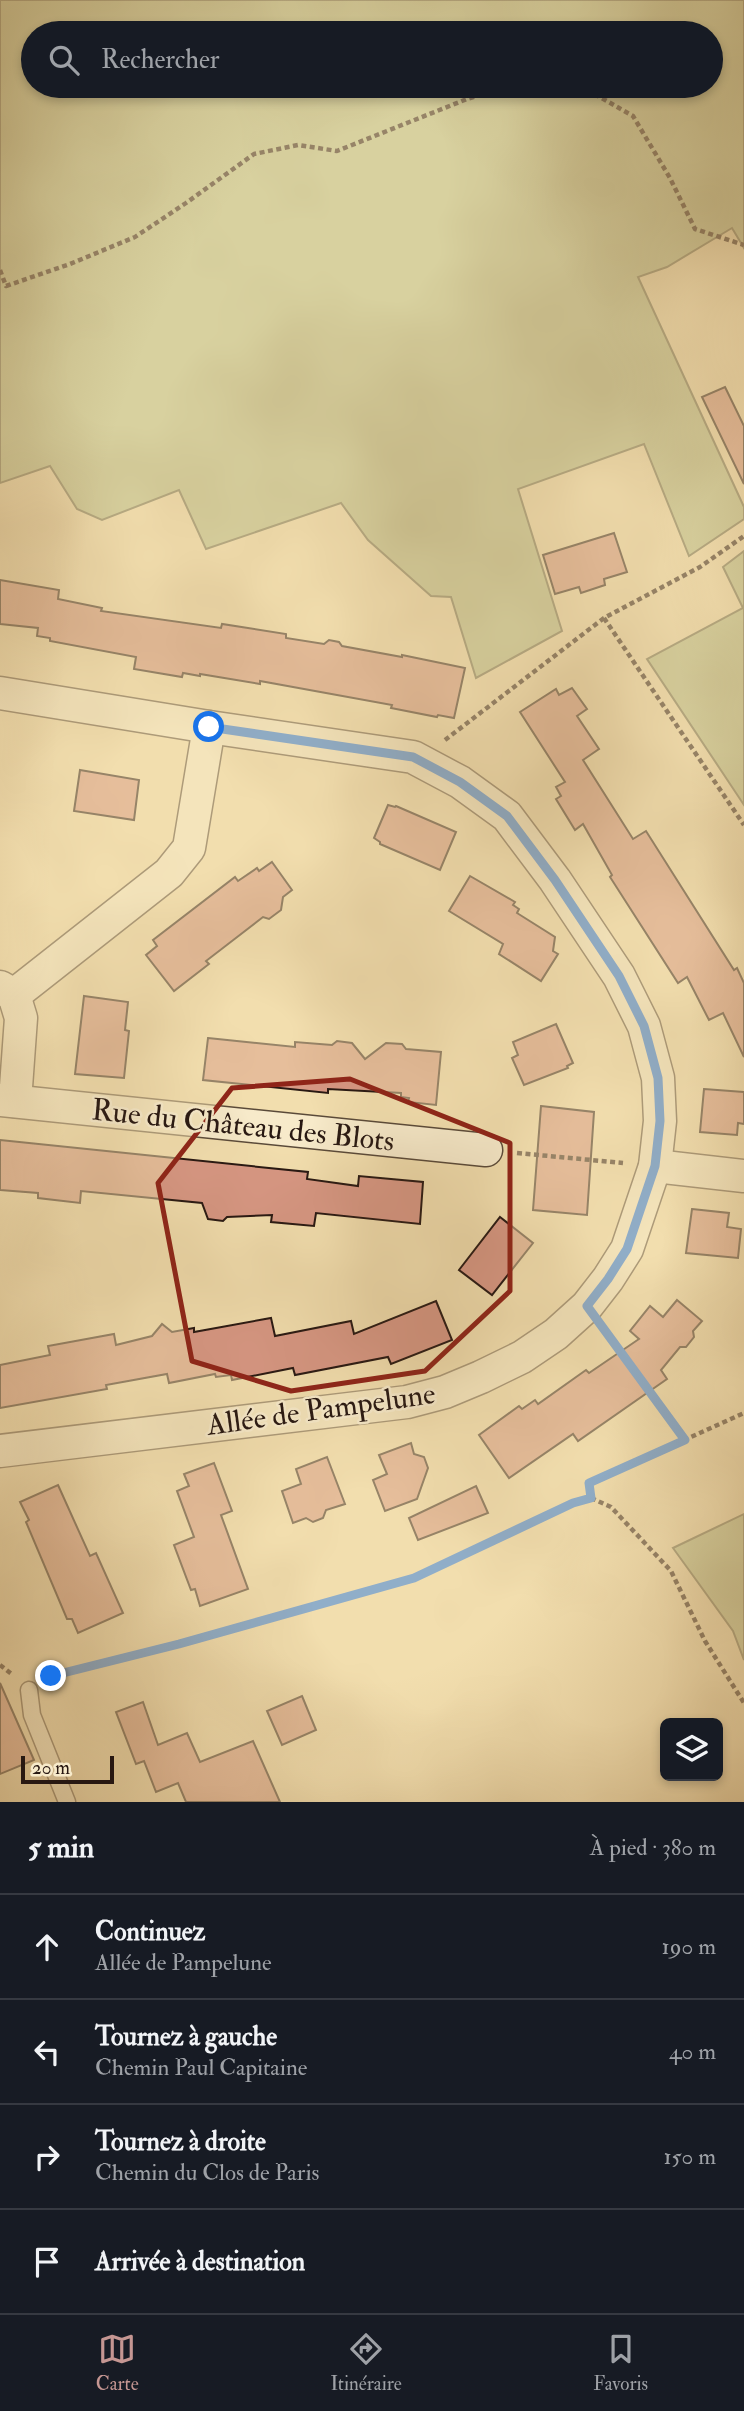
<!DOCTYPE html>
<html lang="fr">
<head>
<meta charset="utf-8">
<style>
  body { margin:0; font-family:"IM FELL Double Pica",serif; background:#20242c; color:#f1f3f6 }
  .controls { position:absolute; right:21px; bottom:21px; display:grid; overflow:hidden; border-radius:10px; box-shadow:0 4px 10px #0003 }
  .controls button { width:63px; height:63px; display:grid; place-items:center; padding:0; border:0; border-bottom:2px solid #363941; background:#171b24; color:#f1f3f6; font:35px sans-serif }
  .scale { position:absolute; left:21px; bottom:18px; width:93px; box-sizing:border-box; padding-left:7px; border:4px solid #281812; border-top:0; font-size:19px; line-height:24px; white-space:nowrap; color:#281812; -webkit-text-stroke:5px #f7eaca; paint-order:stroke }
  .stop { position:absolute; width:21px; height:21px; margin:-16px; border:5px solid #1a73e8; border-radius:50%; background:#fff }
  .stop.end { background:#1a73e8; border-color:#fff; box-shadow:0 2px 7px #0008 }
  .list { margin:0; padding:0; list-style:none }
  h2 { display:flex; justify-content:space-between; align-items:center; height:91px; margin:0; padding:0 28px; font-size:30px }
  h2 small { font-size:23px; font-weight:400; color:#9ea1a6 }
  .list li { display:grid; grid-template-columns:46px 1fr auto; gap:21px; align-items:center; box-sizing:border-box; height:105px; padding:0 28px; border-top:2px solid #363941 }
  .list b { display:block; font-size:26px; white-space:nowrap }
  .list p { margin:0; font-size:23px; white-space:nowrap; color:#9ea1a6 }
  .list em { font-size:23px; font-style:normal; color:#9ea1a6 }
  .icon { flex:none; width:38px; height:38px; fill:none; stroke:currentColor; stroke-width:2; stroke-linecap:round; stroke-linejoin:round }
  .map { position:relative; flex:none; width:744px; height:1802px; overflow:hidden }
  .search { position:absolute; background:#171b24; box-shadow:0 4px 10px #0003; left:21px; right:21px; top:21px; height:77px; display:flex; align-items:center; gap:18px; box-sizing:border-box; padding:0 24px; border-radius:38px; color:#9ea1a6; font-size:26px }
  .sheet { height:511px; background:#171b24 }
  nav { display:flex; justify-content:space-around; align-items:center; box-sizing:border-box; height:98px; border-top:2px solid #363941; background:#171b24; font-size:19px; color:#9ea1a6 }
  nav a { display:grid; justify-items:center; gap:4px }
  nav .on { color:#c59692 }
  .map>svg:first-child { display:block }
  .green { fill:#b8c28c; stroke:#706d4f; stroke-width:2; fill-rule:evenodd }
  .building { fill:#d79783; stroke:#281812; stroke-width:2 }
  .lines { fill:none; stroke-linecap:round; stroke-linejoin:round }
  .service-casing { stroke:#5a4a39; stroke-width:19 }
  .minor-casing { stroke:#5a4a39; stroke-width:35 }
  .path { stroke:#281812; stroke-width:4.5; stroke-dasharray:5 3.5; stroke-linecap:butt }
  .service { stroke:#f7eaca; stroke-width:16 }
  .minor { stroke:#f7eaca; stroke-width:32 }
  .route { stroke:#1a73e8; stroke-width:9 }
  .marked { fill:none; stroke:#8f2418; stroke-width:5; stroke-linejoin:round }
  .labels { text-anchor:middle; stroke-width:5; stroke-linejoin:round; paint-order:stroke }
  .street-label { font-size:30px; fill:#281812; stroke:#f7eaca }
</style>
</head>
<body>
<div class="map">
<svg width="744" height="1802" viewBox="0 0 744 1802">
  <rect width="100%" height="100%" fill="#f2deae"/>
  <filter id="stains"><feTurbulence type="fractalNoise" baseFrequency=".00286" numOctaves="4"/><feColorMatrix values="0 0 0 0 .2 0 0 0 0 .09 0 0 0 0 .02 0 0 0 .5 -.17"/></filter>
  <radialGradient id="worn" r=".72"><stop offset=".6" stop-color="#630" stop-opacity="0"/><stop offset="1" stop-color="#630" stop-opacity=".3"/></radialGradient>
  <!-- green -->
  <g class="green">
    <path d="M0,0H744V248L732,228L667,267L638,277L744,507V519L689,556L644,444L518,489L562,631L476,678L451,597L431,596L368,540L341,503L206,549L179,490L102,520L77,509L50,466L0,483ZM33,33H711V86H33Z"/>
    <polygon points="744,551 744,805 647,659 743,608 723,567"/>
    <polygon points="744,1514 744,1660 733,1631 673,1548"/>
  </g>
  <!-- building -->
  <g class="building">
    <polygon points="725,387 744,426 744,484 702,397"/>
    <polygon points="614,533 627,572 604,579 605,585 581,593 579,587 555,594 543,555"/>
    <polygon points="0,580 59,590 58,599 102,608 101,611 221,628 222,624 286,634 286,638 324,644 329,640 339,642 342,646 402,657 402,655 465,668 454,718 438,715 437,717 391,708 392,705 260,681 260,684 200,674 200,676 183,673 182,677 134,669 136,657 50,641 50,638 37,636 38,628 0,624"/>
    <polygon points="572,688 587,709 577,716 599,749 583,760 633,839 646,831 734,970 737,968 744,983 744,1057 723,1013 709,1020 687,977 678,983 610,877 612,875 583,824 575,830 556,799 561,796 556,787 565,782 520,712 556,689 559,695"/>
    <polygon points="80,770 139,780 134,820 74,811"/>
    <polygon points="388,805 395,807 396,806 456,832 440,870 380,844 380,842 374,838"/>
    <polygon points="272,862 292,890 283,897 281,910 269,919 263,917 206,961 209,964 174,991 146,955 157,946 153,940 235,877 238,881 257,868 259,871"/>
    <polygon points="470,876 515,902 513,905 519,909 517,913 555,937 553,951 558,954 541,981 499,954 503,944 449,911"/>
    <polygon points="84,996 128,1002 125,1030 129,1031 124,1078 75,1074"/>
    <polygon points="556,1024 573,1063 567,1066 568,1068 524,1085 512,1058 518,1055 513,1042"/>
    <polygon points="208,1038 295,1047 295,1042 332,1045 337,1041 352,1043 365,1059 386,1043 402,1044 406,1049 441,1052 436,1105 408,1102 409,1098 401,1097 401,1093 328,1089 328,1093 203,1080"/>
    <polygon points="704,1089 744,1092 744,1124 738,1123 737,1135 700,1132"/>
    <polygon points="541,1106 594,1112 587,1215 533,1210"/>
    <polygon points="0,1140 308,1172 307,1179 358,1186 359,1176 423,1182 420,1224 316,1213 314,1226 271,1222 272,1215 227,1217 223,1221 208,1219 202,1203 81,1191 80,1203 38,1198 38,1193 0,1190"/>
    <polygon points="692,1209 729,1213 727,1227 741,1229 738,1258 686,1253"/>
    <polygon points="500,1217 533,1243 492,1295 459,1270"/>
    <polygon points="677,1300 702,1321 693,1331 694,1337 686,1347 680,1347 661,1370 667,1379 578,1441 573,1434 509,1478 479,1435 519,1406 522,1409 535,1400 538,1404 586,1370 589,1373 639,1339 630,1331 650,1306 663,1317"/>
    <polygon points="436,1301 452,1340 391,1364 388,1357 295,1375 293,1368 232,1380 231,1375 216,1377 215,1374 169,1383 167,1374 106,1385 107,1389 0,1408 0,1365 50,1355 48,1346 114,1334 116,1345 152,1336 162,1324 172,1332 194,1328 194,1332 271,1318 275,1336 351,1321 354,1334"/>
    <polygon points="411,1443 414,1454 424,1457 428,1468 417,1499 385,1511 373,1480 387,1474 379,1455"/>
    <polygon points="327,1457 345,1504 326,1510 323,1518 313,1522 306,1518 293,1523 282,1491 301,1484 296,1469"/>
    <polygon points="214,1463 232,1511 221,1515 248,1589 200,1606 195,1589 191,1590 174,1545 194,1537 177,1491 189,1486 184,1474"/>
    <polygon points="58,1485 90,1556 96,1553 123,1613 78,1633 72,1619 67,1619 26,1522 29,1520 20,1502"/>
    <polygon points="476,1486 488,1513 418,1540 409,1518"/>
    <polygon points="0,1683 34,1760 0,1774"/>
    <polygon points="302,1696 316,1730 282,1745 267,1711"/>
    <polygon points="143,1702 158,1745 187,1733 200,1762 253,1741 280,1802 186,1802 178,1783 156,1792 144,1761 136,1764 116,1712"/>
  </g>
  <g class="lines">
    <defs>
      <polyline id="service" points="29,1690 32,1715 67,1802"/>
      <g id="minor">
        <polyline points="0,693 209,727 413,757 460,782 507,816 555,880 619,976 644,1026 658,1078 660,1121 655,1166 627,1249 608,1279 587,1306 556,1334 522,1357 481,1377 445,1392 407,1402 0,1451"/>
        <polyline points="0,987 14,995 169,873 189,848 209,727"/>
        <polyline points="14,995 21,1018 15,1101"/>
        <polyline points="0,1100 486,1150"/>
        <polyline points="655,1166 744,1176"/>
      </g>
    </defs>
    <!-- service casing -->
    <use href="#service" class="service-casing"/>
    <!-- minor casing -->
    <use href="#minor" class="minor-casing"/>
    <!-- path -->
    <g class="path">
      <polyline points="0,270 6,286 70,264 135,237 186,203 254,154 298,145 337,151 467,99 507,87 552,87 598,96 633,116 670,178 695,229 744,245"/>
      <polyline points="604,618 744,825"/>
      <polyline points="445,740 604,618 700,567 744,536"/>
      <polyline points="517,1153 623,1163"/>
      <polyline points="605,1331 685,1440"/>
      <polyline points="591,1498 611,1507 671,1571 705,1641 744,1703"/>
      <polyline points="591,1498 589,1483 744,1413"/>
      <polyline points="0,1665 13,1675"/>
      <polyline points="48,1678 179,1644 414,1578 573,1503 591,1498"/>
    </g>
    <!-- service -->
    <use href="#service" class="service"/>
    <!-- minor -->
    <use href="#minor" class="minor"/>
  </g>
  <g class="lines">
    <!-- route -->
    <polyline class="route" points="51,1676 179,1644 414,1578 573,1503 591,1498 589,1483 685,1440 587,1306 608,1279 627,1249 655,1166 660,1121 658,1078 644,1026 619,976 555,880 507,816 460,782 413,757 209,727"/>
  </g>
  <!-- marked area -->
  <path d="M0 0H744V1802H0ZM350,1079L510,1143V1291L425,1371L291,1391L192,1361L158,1183L232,1088Z" fill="#f2deae" fill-opacity=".55" fill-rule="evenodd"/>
  <path class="marked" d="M350,1079L510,1143V1291L425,1371L291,1391L192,1361L158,1183L232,1088Z"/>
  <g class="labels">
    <!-- street labels -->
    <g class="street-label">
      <text transform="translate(243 1125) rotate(6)" y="10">Rue du Château des Blots</text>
      <text transform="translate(321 1409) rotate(-8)" y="10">Allée de Pampelune</text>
    </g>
  </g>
  <rect width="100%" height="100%" filter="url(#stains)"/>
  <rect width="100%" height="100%" fill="url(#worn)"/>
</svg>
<div class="controls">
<button><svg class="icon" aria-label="layers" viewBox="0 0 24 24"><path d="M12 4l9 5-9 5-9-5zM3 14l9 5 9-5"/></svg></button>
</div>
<div class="scale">20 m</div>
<div class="stop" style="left:209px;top:727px"></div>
<div class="stop end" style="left:51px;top:1676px"></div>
<div class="search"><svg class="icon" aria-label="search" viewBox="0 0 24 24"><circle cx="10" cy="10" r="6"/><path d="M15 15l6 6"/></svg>Rechercher</div>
</div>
<section class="sheet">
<h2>5 min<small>À pied · 380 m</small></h2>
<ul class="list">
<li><svg class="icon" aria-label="ahead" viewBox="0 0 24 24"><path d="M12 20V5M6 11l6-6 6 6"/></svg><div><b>Continuez</b><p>Allée de Pampelune</p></div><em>190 m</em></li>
<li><svg class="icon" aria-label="left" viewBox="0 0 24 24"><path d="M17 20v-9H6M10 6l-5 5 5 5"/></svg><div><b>Tournez à gauche</b><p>Chemin Paul Capitaine</p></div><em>40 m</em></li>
<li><svg class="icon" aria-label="right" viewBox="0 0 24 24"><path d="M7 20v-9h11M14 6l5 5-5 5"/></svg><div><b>Tournez à droite</b><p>Chemin du Clos de Paris</p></div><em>150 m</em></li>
<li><svg class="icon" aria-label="arrive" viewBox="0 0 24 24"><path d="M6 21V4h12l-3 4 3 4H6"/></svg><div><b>Arrivée à destination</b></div></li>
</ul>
</section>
<nav>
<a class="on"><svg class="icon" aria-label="map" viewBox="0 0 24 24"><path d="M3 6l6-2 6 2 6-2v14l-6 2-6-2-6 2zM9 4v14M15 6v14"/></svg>Carte</a>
<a><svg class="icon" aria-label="directions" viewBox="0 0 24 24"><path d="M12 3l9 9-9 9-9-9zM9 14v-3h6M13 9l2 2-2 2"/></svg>Itinéraire</a>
<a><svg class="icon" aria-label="saved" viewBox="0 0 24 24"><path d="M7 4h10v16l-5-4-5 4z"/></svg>Favoris</a>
</nav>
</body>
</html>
